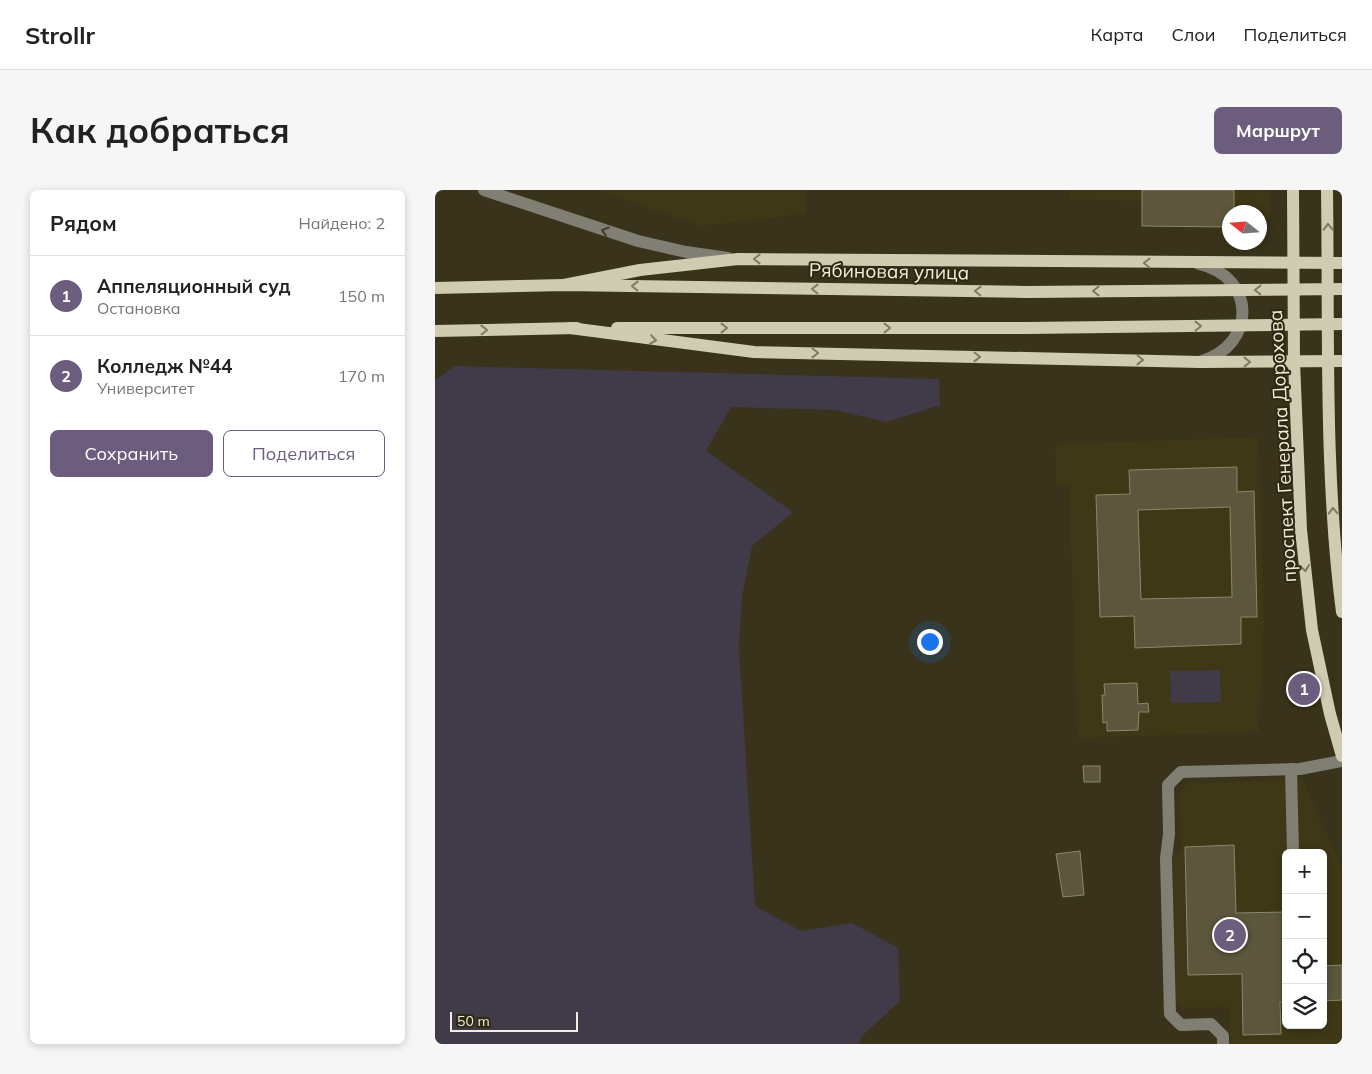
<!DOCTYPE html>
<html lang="ru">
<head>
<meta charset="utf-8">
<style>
  body { margin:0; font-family:Mulish,sans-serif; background:#f6f6f6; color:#222 }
  .controls { position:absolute; right:15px; bottom:15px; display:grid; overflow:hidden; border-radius:8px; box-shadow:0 2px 8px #0003 }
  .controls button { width:45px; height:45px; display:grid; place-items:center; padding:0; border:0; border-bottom:1px solid #e0e0e0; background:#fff; color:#222; font:25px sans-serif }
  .compass { position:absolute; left:787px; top:15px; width:45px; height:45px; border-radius:50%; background:#fff; box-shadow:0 2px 8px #0003; rotate:287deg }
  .scale { position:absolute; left:15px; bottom:12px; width:128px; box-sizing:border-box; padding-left:5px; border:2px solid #f1eedf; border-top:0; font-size:14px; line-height:18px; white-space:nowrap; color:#f1eedf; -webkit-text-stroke:4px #2e2910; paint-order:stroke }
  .you { position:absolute; left:494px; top:451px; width:18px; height:18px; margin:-12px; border:4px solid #fff; border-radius:50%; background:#1a73e8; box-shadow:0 0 0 8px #1a73e833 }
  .badge { display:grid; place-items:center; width:32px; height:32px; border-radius:50%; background:#6c5d7f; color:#fff; font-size:16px; font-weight:700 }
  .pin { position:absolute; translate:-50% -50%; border:2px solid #fff; box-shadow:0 1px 5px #0006 }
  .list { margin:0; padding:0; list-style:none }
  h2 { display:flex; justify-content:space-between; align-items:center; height:65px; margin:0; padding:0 20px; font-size:21px }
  h2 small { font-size:16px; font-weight:400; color:#767676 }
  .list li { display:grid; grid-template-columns:32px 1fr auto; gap:15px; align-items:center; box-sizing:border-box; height:80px; padding:0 20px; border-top:1px solid #e0e0e0 }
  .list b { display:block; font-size:19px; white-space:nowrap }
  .list p { margin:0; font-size:16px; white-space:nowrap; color:#767676 }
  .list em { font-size:16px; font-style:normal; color:#767676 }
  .actions { display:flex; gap:10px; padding:15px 20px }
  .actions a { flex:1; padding:11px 0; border:1px solid #6c5d7f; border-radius:8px; text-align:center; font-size:18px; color:#6c5d7f }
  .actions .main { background:#6c5d7f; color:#fff }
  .icon { flex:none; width:28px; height:28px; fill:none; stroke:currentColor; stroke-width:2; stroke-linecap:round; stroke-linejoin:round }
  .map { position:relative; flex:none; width:907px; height:854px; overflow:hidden; border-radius:8px }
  header { display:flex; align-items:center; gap:30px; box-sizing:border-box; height:70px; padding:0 25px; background:#fff; border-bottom:1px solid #e0e0e0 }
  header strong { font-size:24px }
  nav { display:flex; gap:28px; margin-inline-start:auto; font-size:18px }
  .intro { display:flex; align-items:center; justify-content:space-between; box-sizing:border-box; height:120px; padding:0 30px }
  h1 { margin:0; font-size:35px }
  .button { padding:12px 22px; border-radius:8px; background:#6c5d7f; color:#fff; font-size:18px; font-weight:700 }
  main { display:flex; gap:30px; padding:0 30px }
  aside { flex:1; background:#fff; border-radius:8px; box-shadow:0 2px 8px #0003 }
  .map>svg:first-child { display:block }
  .built { fill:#3e3817; fill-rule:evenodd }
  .green { fill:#413a49 }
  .building { fill:#5b563c; stroke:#8d886c; fill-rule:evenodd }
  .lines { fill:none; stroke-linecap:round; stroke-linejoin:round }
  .minor { stroke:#817f73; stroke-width:12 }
  .major { stroke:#d0ccb2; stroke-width:12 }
  .major-bridge { stroke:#d0ccb2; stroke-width:12 }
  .oneway { stroke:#7f7a61 }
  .oneway2 { stroke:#433e29 }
  .labels { text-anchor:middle; stroke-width:4; stroke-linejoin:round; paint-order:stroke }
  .street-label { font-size:19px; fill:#f1eedf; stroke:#2e2910 }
</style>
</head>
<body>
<header>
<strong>Strollr</strong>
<nav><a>Карта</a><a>Слои</a><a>Поделиться</a></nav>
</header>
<div class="intro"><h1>Как добраться</h1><a class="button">Маршрут</a></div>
<main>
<aside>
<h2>Рядом<small>Найдено: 2</small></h2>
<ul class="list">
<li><span class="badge">1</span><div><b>Аппеляционный суд</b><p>Остановка</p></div><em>150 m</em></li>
<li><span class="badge">2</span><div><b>Колледж №44</b><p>Университет</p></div><em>170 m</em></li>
</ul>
<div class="actions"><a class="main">Сохранить</a><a>Поделиться</a></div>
</aside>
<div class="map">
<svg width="907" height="854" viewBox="0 0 907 854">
  <rect width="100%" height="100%" fill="#38331a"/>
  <!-- built -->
  <g class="built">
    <polygon points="160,0 371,0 371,24 266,36"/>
    <polygon points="634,0 834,0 835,28 825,29 824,22 811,22 810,15 634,9"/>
    <polygon points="824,247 829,432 824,542 642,548 634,295 621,296 620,254"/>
    <path d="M868,590L907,679V854H795L794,817L748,818L741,812L738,664H746L744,602L753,593ZM851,663H888V835H851Z"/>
  </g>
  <!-- green -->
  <g class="green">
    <polygon points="20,176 504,189 505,215 452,232 400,220 296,217 271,261 358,322 317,356 307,407 304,458 320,716 366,741 417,733 463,758 465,811 427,846 424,854 0,854 0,190"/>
    <polygon points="785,480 786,512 736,513 735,481"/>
  </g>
  <!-- building -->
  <g class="building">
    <polygon points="707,0 799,0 799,22 794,22 794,37 707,36"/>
    <path d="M802,277V302L819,301L822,427H806V454L700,458L699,426L665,427L661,305L695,304L694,280ZM795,317L797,407L706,409L703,320Z"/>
    <polygon points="702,493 703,514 713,513 714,522 704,522 703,540 672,541 672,532 668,533 667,505 670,505 669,494"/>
    <polygon points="648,576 665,576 665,592 649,592"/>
    <polygon points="799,655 801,723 851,722 851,812 845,812 846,844 808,845 807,784 753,785 750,657"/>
    <polygon points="645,661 649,705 628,707 621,664"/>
    <polygon points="907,775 907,810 888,811 888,776"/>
  </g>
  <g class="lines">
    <!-- minor -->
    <g class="minor">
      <polyline points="49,0 203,51 251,62 293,68"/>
      <path d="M764,74C821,87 822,154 767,171"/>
      <polyline points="856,579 858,663"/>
      <polyline points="788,854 788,846 776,834 746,835 735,824 731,668 734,644 733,595 746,582 865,579 907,571"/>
    </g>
    <!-- major -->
    <g class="major">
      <polyline points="858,0 859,172 866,340 877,440 895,524 907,566"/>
      <path d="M892,0C894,140 889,283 907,422"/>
      <polyline points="129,95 205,80 303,69 907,73"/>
      <polyline points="0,98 129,95 592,102"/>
      <polyline points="135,138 319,162 765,172 907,171"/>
      <polyline points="182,138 592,138"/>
      <polyline points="0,141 142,138"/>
    </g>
    <!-- major-bridge -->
    <g class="major-bridge">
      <polyline points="592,102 907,99"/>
      <polyline points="592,138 907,134"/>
    </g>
  </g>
  <!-- one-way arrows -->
  <defs><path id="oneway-chevron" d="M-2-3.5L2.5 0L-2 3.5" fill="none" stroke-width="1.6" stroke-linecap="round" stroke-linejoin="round" transform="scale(1.25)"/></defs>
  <g class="oneway">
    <use href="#oneway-chevron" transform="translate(893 37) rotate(-91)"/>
    <use href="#oneway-chevron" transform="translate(322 69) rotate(-180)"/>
    <use href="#oneway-chevron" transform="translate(712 73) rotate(-179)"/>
    <use href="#oneway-chevron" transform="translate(200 96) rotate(-179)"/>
    <use href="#oneway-chevron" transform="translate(380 99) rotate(-179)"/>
    <use href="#oneway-chevron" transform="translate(823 100) rotate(180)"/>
    <use href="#oneway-chevron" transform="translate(543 101) rotate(-179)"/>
    <use href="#oneway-chevron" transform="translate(661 101) rotate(180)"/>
    <use href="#oneway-chevron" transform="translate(763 136) rotate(-1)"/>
    <use href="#oneway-chevron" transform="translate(289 138)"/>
    <use href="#oneway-chevron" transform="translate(452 138)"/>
    <use href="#oneway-chevron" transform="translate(49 140) rotate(-1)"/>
    <use href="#oneway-chevron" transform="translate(218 150) rotate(8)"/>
    <use href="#oneway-chevron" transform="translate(380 163) rotate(1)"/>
    <use href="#oneway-chevron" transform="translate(542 167) rotate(1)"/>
    <use href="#oneway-chevron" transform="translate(705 170) rotate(1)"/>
    <use href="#oneway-chevron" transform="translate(812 172)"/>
    <use href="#oneway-chevron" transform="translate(898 321) rotate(-92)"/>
    <use href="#oneway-chevron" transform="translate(870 378) rotate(84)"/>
  </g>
  <use class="oneway2" href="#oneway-chevron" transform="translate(170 41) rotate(-163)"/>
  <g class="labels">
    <!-- street labels -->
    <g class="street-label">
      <text transform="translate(454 81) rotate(1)" y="7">Рябиновая улица</text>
      <text transform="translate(847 256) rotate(-93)" y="7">проспект Генерала Дорохова</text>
    </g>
  </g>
</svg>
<div class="controls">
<button>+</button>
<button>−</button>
<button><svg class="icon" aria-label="locate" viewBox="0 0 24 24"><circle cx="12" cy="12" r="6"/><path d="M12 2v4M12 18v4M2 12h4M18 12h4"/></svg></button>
<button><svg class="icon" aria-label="layers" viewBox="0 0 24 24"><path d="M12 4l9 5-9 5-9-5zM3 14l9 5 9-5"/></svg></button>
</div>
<svg class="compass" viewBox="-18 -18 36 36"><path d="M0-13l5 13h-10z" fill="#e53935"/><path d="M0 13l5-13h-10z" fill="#767676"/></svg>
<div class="scale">50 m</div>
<div class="you"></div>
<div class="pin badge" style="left:869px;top:499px">1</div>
<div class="pin badge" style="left:795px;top:745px">2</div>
</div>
</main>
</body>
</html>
